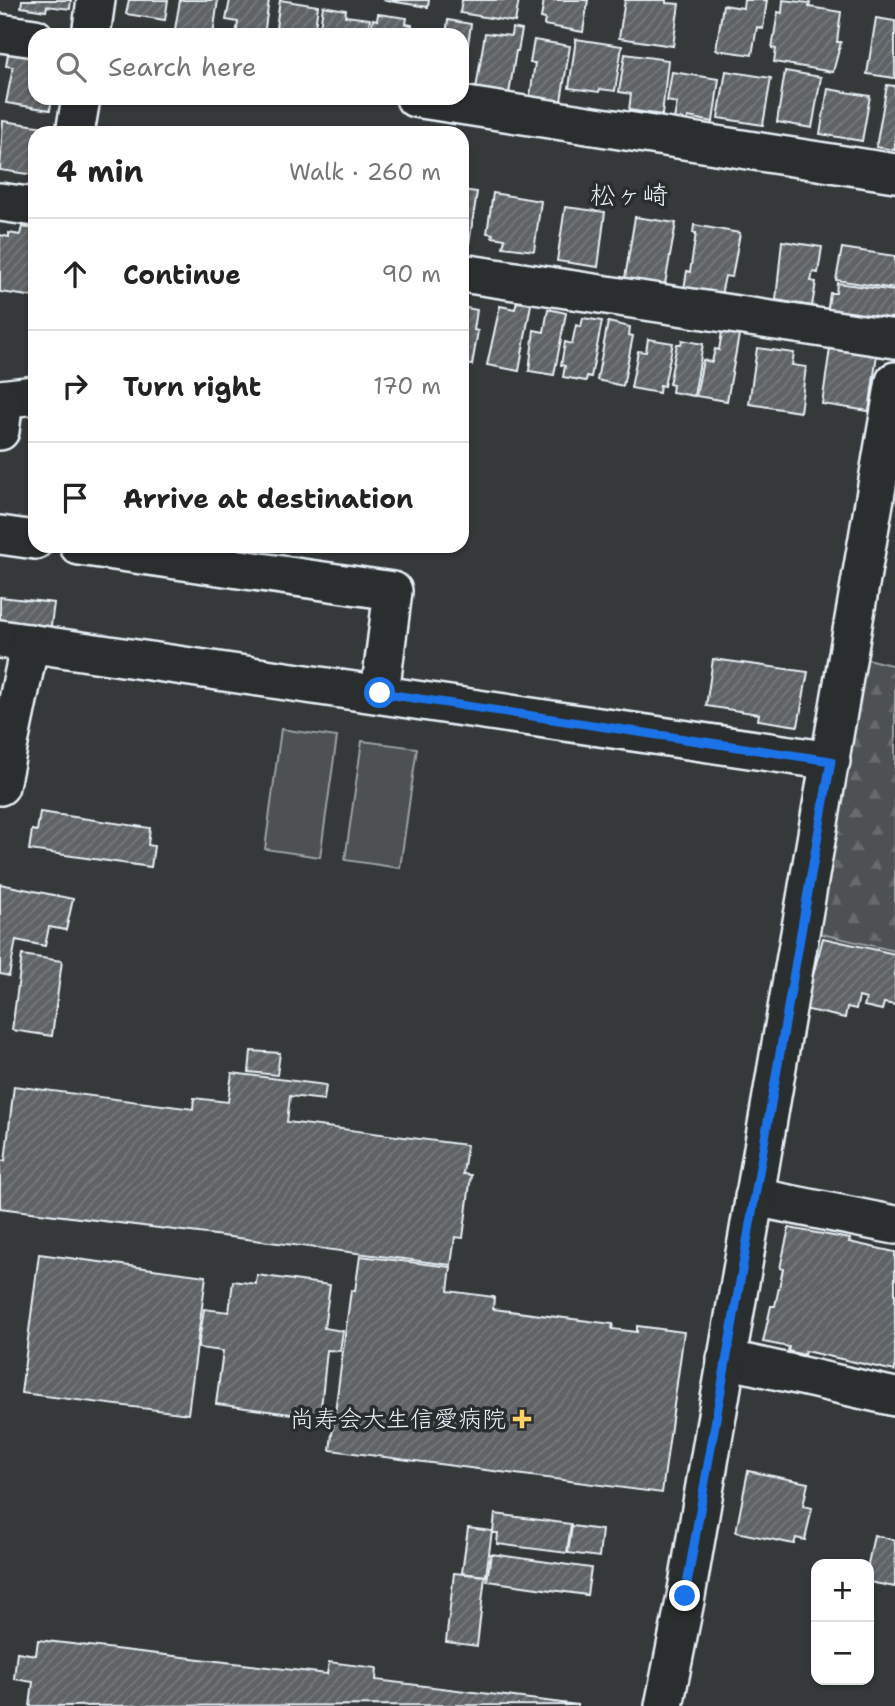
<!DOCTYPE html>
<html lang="en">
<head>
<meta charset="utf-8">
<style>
  body { margin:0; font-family:"Shantell Sans","Klee One",sans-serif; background:#f6f6f6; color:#222 }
  .controls { position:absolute; right:21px; bottom:21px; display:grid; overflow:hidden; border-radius:14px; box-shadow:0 2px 5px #0004 }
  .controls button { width:63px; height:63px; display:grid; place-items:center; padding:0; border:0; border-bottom:2px solid #e0e0e0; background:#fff; color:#222; font:35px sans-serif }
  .stop { position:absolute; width:21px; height:21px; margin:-16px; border:5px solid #1a73e8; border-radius:50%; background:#fff }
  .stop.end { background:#1a73e8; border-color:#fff; box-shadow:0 2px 7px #0008 }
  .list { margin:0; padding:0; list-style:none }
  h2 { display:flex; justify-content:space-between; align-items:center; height:91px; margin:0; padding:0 28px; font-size:30px }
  h2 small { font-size:23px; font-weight:400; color:#767676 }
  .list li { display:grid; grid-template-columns:46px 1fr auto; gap:21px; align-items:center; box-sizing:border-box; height:112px; padding:0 28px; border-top:2px solid #e0e0e0 }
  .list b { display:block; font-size:26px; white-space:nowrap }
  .list em { font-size:23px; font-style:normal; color:#767676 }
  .icon { flex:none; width:38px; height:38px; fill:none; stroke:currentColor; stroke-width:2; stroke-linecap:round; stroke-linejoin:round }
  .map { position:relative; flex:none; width:895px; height:1706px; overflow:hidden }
  .search { position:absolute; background:#fff; box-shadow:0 2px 5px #0004; left:28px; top:28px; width:441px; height:77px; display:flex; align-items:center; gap:18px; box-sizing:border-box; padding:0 24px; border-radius:21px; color:#767676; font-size:26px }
  .panel { position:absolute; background:#fff; box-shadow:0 2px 5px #0004; left:28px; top:126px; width:441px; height:427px; border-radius:21px }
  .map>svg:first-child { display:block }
  .grass { fill:#4d5152; stroke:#9aa1a5; stroke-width:2 }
  .forest { fill:url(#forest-firs); stroke:#9aa1a5; stroke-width:2 }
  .building { fill:url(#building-hatch); stroke:#e8f1f8; stroke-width:2 }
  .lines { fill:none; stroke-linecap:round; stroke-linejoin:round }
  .minor-casing { stroke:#e8f1f8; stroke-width:42 }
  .minor { stroke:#2a2d2e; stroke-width:37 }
  .route { stroke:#1a73e8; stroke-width:9 }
  .poi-dot { fill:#ffd166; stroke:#2a2d2e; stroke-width:2.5 }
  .labels { text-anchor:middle; stroke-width:7; stroke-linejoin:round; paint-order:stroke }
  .poi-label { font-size:24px; fill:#e8f1f8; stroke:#2a2d2e; text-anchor:end }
  .neighbourhood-label { font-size:26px; fill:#e8f1f8; stroke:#2a2d2e }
</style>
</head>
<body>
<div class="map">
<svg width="895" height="1706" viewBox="0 0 895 1706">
  <defs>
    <pattern id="forest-firs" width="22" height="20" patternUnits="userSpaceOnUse" patternTransform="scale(1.75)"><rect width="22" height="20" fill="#4d5152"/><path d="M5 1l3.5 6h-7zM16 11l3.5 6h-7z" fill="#676a6c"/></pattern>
    <pattern id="building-hatch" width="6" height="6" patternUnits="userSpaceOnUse" patternTransform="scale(1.75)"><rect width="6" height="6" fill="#5f6365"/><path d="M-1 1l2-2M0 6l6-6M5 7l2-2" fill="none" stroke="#767a7c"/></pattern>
  </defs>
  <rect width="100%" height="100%" fill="#35393a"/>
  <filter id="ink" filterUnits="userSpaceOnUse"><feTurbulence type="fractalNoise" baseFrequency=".0143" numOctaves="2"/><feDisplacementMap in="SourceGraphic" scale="14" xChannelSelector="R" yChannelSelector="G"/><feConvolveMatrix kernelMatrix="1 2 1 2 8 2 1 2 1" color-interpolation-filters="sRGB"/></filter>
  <g filter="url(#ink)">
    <!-- grass -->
    <g class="grass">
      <polygon points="281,729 337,737 320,857 265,849"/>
      <polygon points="362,741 417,748 400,868 345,860"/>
    </g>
    <!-- forest -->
    <polygon class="forest" points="867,659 895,666 895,951 813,932"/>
    <!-- building -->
    <g class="building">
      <polygon points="22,0 71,0 70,9 47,6 46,11 21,7"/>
      <polygon points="129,0 168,0 165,20 126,14"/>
      <polygon points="180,0 218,0 213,35 174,35"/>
      <polygon points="230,0 269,0 264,35 236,35 238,22 226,20"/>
      <polygon points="280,0 318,6 314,35 286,35 287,30 276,28"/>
      <polygon points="383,0 429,0 428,7"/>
      <polygon points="462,0 519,0 515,22 460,13"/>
      <polygon points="544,0 588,0 583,32 544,25 545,19 541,18"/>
      <polygon points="625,0 666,0 666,3 679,4 673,46 619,38"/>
      <polygon points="744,0 767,0 763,29 757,27 752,55 716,50 723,5 743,8"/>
      <polygon points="783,0 810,3 809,7 841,12 837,42 841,42 833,72 774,62 776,49 772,48 778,12 782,13"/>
      <polygon points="323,6 346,10 345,16 370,19 367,35 319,35"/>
      <polygon points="378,14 407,18 406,24 412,25 412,28 420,29 419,35 370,35 373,19 377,20"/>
      <polygon points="876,18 895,21 895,78 867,74"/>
      <polygon points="448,20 471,24 464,72 462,35 446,35"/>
      <polygon points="512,28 522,30 518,51 516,51 509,94 476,89 485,33 511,36"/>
      <polygon points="576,39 622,46 615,91 600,89 599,92 569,88"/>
      <polygon points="534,40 570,46 561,101 530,96 535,63 530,63"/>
      <polygon points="9,49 35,53 35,98 52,98 50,110 6,103 13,67 6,66"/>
      <polygon points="625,54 668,60 662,115 629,110 631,94 619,92"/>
      <polygon points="726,71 771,78 763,125 718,118"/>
      <polygon points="785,71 821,77 812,128 777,122"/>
      <polygon points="672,72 719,79 713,122 688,117 688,121 674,119 677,103 667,101"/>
      <polygon points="887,85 895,86 895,150 876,147"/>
      <polygon points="828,89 870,96 862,141 820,134"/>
      <polygon points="3,121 52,128 51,133 35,133 35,175 0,170"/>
      <polygon points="462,190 477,192 468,250 462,249"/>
      <polygon points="493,193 541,201 534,251 503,247 505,239 492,237 493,234 487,233"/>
      <polygon points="565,207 605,212 598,267 557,261"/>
      <polygon points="635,217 676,223 665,284 625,278"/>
      <polygon points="694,225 740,233 732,277 725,276 721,295 684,289 687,271 690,272 696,233 693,233"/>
      <polygon points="22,227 35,229 35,297 0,292 0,235 9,237 9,233 20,235"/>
      <polygon points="782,241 822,247 818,273 813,272 811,281 816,282 812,306 776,300"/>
      <polygon points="842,248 895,256 895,289 836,280"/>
      <polygon points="837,283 895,291 893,317 882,325 827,314 830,293 836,293"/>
      <polygon points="517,302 531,304 519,371 487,365 500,306 515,309"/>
      <polygon points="462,307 477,310 474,330 478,331 472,365 462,364"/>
      <polygon points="548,309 566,313 554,375 529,371 534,330 544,332"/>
      <polygon points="583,318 602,321 591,377 587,376 586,381 563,377 565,366 561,365 565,342 572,344 576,325 581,327"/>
      <polygon points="608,322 630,327 629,335 633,336 623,386 597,380"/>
      <polygon points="722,332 739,335 727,401 696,396 703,360 712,362 715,349 719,350"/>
      <polygon points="648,339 673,343 664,386 660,385 659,393 631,388 638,351 646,352"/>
      <polygon points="682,340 703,344 694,396 672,392 673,385 669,384 677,344 681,344"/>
      <polygon points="854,345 877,354 869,411 822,404 830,348 854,351"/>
      <polygon points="757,348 794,353 792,365 806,367 800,412 749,404"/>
      <polygon points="0,597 54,603 50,633 0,626"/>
      <polygon points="713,659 808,672 798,726 758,720 759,714 706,706"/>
      <polygon points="40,812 150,828 148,845 154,846 151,867 29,850 32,830 37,831"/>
      <polygon points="0,884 73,899 66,930 49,927 45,946 16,940 9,976 0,974"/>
      <polygon points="823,938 895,954 895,1005 884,1003 882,1010 864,1006 866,999 859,997 856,1009 847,1007 845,1018 804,1009"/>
      <polygon points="22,955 62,961 52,1036 12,1030"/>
      <polygon points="251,1051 280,1053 277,1075 249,1072"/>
      <polygon points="232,1073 326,1085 324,1100 290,1096 287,1122 467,1145 463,1174 471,1175 463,1238 455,1237 451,1265 0,1208 0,1160 5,1161 14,1086 193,1109 194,1098 228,1102"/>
      <polygon points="789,1228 850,1239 849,1242 895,1252 895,1371 805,1351 804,1355 788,1351 789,1347 763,1342 771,1306 775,1306 783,1269 780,1268"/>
      <polygon points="39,1254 206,1276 188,1414 21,1393"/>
      <polygon points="360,1256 451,1267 448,1291 494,1297 493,1309 613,1324 612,1329 637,1332 637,1326 684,1332 662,1493 330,1450 351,1290 355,1291"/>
      <polygon points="257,1275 330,1285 324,1328 343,1331 340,1351 327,1350 320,1418 216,1404 223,1351 198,1348 204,1309 229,1312 233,1281 256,1284"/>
      <polygon points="748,1471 808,1483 803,1506 812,1508 805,1540 796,1538 794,1544 736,1532"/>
      <polygon points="495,1514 571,1524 567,1553 497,1544 498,1533 493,1533"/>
      <polygon points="572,1526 602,1530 599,1557 568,1553"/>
      <polygon points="468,1528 492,1531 486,1576 462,1573"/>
      <polygon points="874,1535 895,1540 895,1587 869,1582 868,1564"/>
      <polygon points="491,1554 591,1568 587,1595 487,1581"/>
      <polygon points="454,1573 485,1576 477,1646 446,1642"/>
      <polygon points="38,1640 327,1674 329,1662 377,1668 376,1680 578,1705 30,1706 33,1682 14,1679 17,1652 36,1655"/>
    </g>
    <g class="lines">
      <defs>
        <g id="minor">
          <polyline points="0,33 35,38"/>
          <polyline points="91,35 96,0"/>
          <polyline points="415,98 895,173"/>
          <polyline points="75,133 81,98"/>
          <polyline points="0,202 35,207"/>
          <polyline points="462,273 895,339"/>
          <polyline points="0,399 35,395"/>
          <polyline points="0,431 4,400"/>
          <polyline points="0,535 35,540"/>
          <polyline points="79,546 393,591 380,693"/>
          <polyline points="0,639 831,761"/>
          <polyline points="0,786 30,643"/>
          <polyline points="754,1197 895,1225"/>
          <polyline points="726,1359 895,1397"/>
          <polyline points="664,1706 686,1596 895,381"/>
        </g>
      </defs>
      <!-- minor casing -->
      <use href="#minor" class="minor-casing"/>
      <!-- minor -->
      <use href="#minor" class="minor"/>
    </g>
  </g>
  <g class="lines" filter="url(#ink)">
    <!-- route -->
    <polyline class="route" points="380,693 831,761 685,1596"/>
  </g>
  <!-- markers -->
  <path class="poi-dot" d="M518.5 1408.5h7v7h7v7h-7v7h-7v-7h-7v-7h7z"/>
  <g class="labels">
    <!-- poi labels -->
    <g class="poi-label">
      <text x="506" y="1427">尚寿会大生信愛病院</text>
    </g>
    <!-- neighbourhood labels -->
    <g class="neighbourhood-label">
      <text x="629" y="204">松ヶ崎</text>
    </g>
  </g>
</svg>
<div class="controls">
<button>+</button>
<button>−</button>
</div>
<div class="stop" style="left:380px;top:693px"></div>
<div class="stop end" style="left:685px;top:1596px"></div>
<div class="search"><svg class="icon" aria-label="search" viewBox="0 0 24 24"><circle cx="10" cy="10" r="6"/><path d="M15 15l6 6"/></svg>Search here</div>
<section class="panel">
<h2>4 min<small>Walk · 260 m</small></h2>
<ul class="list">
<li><svg class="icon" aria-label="ahead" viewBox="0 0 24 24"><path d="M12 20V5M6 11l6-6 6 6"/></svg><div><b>Continue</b></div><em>90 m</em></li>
<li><svg class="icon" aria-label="right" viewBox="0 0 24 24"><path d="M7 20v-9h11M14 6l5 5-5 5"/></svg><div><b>Turn right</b></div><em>170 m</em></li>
<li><svg class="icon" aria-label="arrive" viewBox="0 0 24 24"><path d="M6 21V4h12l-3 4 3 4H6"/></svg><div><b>Arrive at destination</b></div></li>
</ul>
</section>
</div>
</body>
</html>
